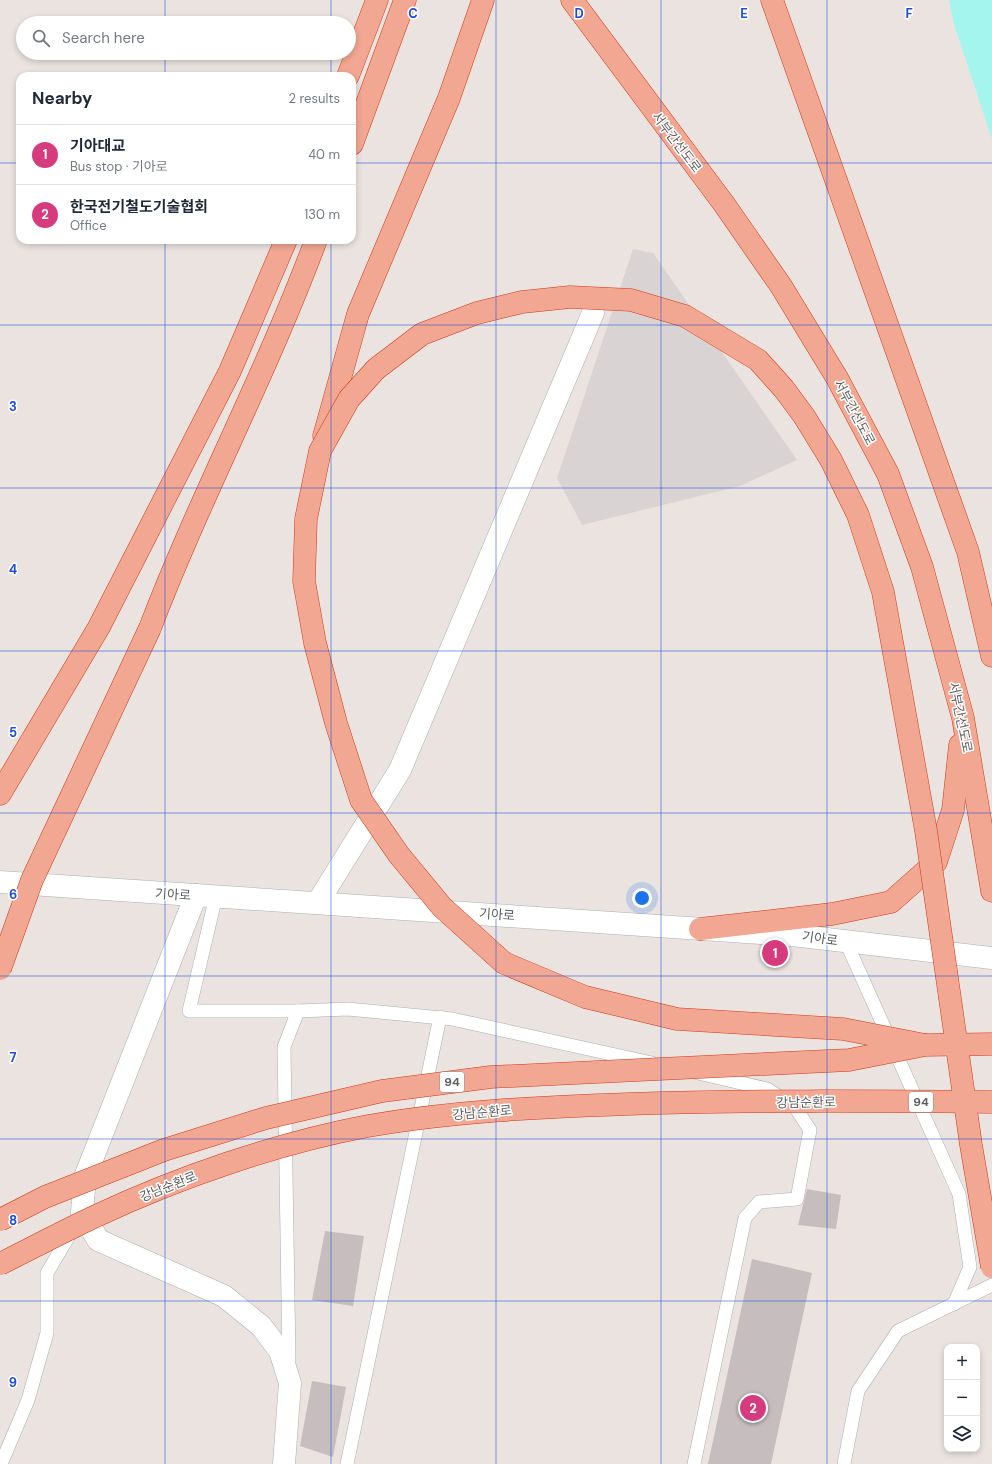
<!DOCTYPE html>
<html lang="en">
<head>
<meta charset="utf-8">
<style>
  body { margin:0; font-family:"DM Sans","Noto Sans KR",sans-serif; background:#f2f2f3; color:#1f2937 }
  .controls { position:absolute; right:12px; bottom:12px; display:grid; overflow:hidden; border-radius:8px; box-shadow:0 2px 6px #0003 }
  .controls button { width:36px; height:36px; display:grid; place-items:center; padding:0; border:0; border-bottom:1px solid #e0e1e3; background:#fff; color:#1f2937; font:20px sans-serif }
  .you { position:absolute; left:642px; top:898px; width:14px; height:14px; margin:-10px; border:3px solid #fff; border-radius:50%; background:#1a73e8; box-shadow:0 0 0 6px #1a73e833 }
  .badge { display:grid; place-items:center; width:26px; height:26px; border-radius:50%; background:#d63b7e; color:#fff; font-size:13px; font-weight:700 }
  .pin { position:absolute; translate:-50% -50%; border:2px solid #fff; box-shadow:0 1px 4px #0006 }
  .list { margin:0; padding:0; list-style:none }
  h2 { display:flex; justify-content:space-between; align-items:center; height:52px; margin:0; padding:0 16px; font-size:17px }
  h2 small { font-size:13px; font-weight:400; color:#747a83 }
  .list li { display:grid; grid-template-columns:26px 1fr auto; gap:12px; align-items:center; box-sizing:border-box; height:60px; padding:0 16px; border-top:1px solid #e0e1e3 }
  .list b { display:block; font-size:15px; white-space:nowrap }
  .list p { margin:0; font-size:13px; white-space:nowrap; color:#747a83 }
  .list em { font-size:13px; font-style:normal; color:#747a83 }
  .icon { flex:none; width:22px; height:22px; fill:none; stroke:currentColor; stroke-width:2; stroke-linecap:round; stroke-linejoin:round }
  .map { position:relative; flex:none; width:992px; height:1464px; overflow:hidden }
  .search { position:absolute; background:#fff; box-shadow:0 2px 6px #0003; left:16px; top:16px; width:340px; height:44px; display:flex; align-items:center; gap:10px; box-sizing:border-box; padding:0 14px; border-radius:22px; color:#747a83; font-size:15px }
  .panel { position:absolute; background:#fff; box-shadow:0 2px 6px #0003; left:16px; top:72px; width:340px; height:172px; border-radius:12px }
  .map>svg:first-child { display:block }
  .industrial { fill:#d9d4d3 }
  .water { fill:#a5f5ef }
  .building { fill:#c6bebe }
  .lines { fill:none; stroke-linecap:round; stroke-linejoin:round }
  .lane-casing { stroke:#aaafb0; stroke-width:14 }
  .street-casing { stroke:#aaafb0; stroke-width:23 }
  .secondary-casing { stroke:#a9b0b0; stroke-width:23 }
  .highway-casing { stroke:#d33817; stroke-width:23 }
  .lane { stroke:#fff; stroke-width:13 }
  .street { stroke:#fff; stroke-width:22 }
  .secondary { stroke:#fff; stroke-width:22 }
  .highway { stroke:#f1a791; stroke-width:22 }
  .highway-bridge-casing { stroke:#d33817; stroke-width:23; stroke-linecap:butt }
  .highway-bridge { stroke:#f1a791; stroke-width:22 }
  .grid { fill:none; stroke:#1d4ed8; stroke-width:1; stroke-opacity:0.55 }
  .labels { text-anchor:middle; stroke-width:3; stroke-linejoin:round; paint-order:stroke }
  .shield { fill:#fff; stroke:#8b8f90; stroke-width:1 }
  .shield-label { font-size:12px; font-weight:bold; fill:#595f60 }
  .street-label { font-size:13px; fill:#595f60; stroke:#fff }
  .grid-label { font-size:13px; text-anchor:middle; font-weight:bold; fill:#1d4ed8; stroke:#fff; stroke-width:3; stroke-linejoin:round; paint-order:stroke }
</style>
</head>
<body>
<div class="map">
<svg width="992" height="1464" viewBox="0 0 992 1464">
  <rect width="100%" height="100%" fill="#eae3e0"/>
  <!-- industrial -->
  <polygon class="industrial" points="633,249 653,253 797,460 740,486 582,525 557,478"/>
  <!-- water -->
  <polygon class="water" points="949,0 992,0 992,139 954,24"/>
  <!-- building -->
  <g class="building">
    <polygon points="807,1189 841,1195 836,1229 798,1225"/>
    <polygon points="325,1231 364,1236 353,1306 312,1300"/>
    <polygon points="752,1259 812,1273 771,1464 708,1464"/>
    <polygon points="312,1381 346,1387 333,1457 300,1446"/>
  </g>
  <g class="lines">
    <defs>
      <g id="lane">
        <polyline points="216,896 189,1011 298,1011"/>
        <polyline points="846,942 959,1194 970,1267 954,1304"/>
        <polyline points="289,1361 284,1047 298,1011 348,1009 452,1019 652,1063"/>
        <polyline points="1,1464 28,1400 47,1333 47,1273 73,1229"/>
        <polyline points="347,1464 440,1017"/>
        <polyline points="694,1464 745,1218 759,1202 797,1199 810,1130 795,1107 767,1089 698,1073"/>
        <polyline points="844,1464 858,1391 898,1331 992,1285"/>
      </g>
      <g id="street">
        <polyline points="196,895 85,1177 82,1212 98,1240 224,1296 261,1326 280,1351 290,1383 284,1464"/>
        <polyline points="318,902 400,770 593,313"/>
      </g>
      <polyline id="secondary" points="0,882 792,935 992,958"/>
      <g id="highway">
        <polyline points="572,0 724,204 781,286 837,378 888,474 922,567 963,718 992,891"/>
        <polyline points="772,0 968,552 992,656"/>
        <polyline points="348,76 377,0"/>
        <polyline points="352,144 405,0"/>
        <polyline points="324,436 358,314 449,98 483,0"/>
        <path d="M150,628C200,497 267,372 316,240"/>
        <polyline points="0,794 99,627 230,371 286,240"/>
        <polyline points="700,929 832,914 891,902 936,862 953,810 960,745"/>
      </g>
    </defs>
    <!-- lane casing -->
    <use href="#lane" class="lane-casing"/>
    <!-- street casing -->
    <use href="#street" class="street-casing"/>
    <!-- secondary casing -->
    <use href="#secondary" class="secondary-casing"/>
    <!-- highway casing -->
    <use href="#highway" class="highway-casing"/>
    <!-- lane -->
    <use href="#lane" class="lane"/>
    <!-- street -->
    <use href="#street" class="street"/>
    <!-- secondary -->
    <use href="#secondary" class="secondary"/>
    <!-- highway -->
    <use href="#highway" class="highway"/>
    <defs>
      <g id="highway-bridge">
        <polyline points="0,969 32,880 150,628"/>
        <polyline points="925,1045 843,1029 677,1019 585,997 504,963 442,907 399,855 361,800 336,723 315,643 304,581 306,519 320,451 349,399 376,369 422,334 477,313 522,302 570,297 631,300 685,316 758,360 784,389 804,416 831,460 858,515 883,592 926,831 971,1145 992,1267"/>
        <polyline points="0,1220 45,1197 164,1150 266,1118 382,1091 491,1077 849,1060 925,1045 992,1044"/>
        <path d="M0,1264C32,1248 64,1231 96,1216C179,1177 278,1143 368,1126C454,1111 541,1107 628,1104C749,1100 871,1101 992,1102"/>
      </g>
    </defs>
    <!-- highway-bridge casing -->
    <use href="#highway-bridge" class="highway-bridge-casing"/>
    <!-- highway-bridge -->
    <use href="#highway-bridge" class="highway-bridge"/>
  </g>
  <!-- grid -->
  <path class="grid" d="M165,0V23M331,0V23M496,0V1464M661,0V1464M827,0V1464M165,53V76M331,53V76M0,163H20M352,163H992M165,240V1464M331,240V1464M0,325H992M0,488H992M0,651H992M0,813H992M0,976H992M0,1139H992M0,1301H992"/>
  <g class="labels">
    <!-- shield labels -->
    <g class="shield">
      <rect x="440" y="1072" width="24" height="20" rx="3"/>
      <rect x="909" y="1092" width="24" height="20" rx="3"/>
    </g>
    <g class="shield-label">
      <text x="452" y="1086">94</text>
      <text x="921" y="1106">94</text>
    </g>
    <!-- street labels -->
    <g class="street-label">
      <text transform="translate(677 142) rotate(53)" y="5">서부간선도로</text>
      <text transform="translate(855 412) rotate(62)" y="5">서부간선도로</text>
      <text transform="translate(961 717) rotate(78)" y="5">서부간선도로</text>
      <text transform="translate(173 894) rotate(3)" y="5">기아로</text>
      <text transform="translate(497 914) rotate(4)" y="5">기아로</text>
      <text transform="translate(820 938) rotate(8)" y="5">기아로</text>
      <text transform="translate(806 1102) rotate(-1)" y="5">강남순환로</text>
      <text transform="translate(482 1112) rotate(-5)" y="5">강남순환로</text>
      <text transform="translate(168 1186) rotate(-22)" y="5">강남순환로</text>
    </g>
  </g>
  <g class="grid-label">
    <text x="413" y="18">C</text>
    <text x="579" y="18">D</text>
    <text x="744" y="18">E</text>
    <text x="909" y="18">F</text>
    <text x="13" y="411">3</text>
    <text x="13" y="574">4</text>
    <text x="13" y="737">5</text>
    <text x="13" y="899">6</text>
    <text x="13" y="1062">7</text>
    <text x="13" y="1225">8</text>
    <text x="13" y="1387">9</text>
  </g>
</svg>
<div class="controls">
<button>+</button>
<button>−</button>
<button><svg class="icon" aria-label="layers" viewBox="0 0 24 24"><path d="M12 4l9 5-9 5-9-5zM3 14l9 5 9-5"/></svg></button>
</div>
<div class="you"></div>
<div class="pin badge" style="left:775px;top:953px">1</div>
<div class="pin badge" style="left:753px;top:1408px">2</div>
<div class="search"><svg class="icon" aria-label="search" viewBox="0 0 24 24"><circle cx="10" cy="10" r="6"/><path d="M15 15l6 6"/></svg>Search here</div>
<section class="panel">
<h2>Nearby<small>2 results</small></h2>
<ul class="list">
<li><span class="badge">1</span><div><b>기아대교</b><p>Bus stop · 기아로</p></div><em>40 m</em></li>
<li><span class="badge">2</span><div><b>한국전기철도기술협회</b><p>Office</p></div><em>130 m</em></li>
</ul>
</section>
</div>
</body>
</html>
